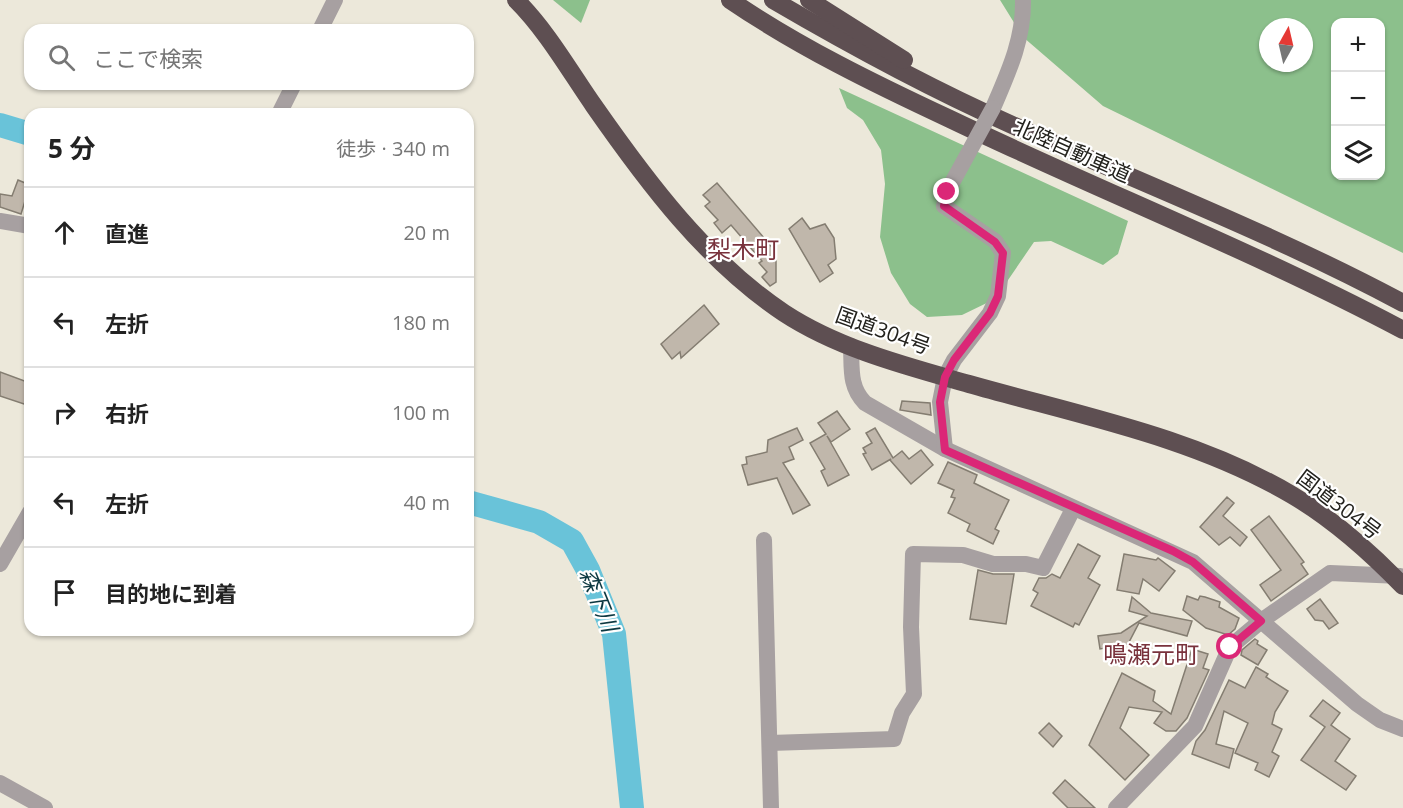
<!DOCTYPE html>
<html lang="ja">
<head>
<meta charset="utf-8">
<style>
  body { margin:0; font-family:"Open Sans","Noto Sans JP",sans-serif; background:#f6f6f6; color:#222 }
  .controls { position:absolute; right:18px; top:18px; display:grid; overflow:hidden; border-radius:12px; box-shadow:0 2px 4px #0004 }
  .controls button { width:54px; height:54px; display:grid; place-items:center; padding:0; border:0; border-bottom:2px solid #e0e0e0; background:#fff; color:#222; font:30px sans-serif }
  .compass { position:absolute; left:1259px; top:18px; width:54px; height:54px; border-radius:50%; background:#fff; box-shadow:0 2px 4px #0004; rotate:8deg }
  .stop { position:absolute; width:18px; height:18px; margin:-14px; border:4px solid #db2777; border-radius:50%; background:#fff }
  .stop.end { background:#db2777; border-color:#fff; box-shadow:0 2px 6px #0008 }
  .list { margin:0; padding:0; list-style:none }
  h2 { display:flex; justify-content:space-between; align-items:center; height:78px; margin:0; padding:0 24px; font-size:26px }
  h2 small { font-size:20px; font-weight:400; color:#767676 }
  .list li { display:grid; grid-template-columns:39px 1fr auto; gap:18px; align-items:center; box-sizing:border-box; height:90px; padding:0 24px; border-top:2px solid #e0e0e0 }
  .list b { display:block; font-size:22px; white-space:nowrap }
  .list em { font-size:20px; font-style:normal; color:#767676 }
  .icon { flex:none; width:33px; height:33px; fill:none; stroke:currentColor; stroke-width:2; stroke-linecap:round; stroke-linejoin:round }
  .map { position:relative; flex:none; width:1403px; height:808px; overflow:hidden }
  .search { position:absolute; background:#fff; box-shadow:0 2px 4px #0004; left:24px; top:24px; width:450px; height:66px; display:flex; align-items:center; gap:15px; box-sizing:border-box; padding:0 21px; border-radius:18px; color:#767676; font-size:22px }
  .panel { position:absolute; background:#fff; box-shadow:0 2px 4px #0004; left:24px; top:108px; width:450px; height:528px; border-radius:18px }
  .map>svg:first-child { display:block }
  .forest { fill:#8cc08c; fill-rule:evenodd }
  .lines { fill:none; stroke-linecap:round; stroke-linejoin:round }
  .river { stroke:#69c3d9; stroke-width:24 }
  .building { fill:#c0b7ab; stroke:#847d71; stroke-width:1.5 }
  .minor { stroke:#a7a0a1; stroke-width:16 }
  .highway { stroke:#5e4f52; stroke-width:18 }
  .minor-bridge { stroke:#a7a0a1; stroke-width:16 }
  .route { stroke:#db2777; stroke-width:8 }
  .labels { text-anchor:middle; stroke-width:4.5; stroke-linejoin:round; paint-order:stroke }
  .street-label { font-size:21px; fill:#23221d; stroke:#fff }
  .water-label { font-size:22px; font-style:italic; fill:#0c3841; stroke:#fff }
  .quarter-label { font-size:24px; fill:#79323c; stroke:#fff }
</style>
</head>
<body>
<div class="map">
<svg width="1403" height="808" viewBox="0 0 1403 808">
  <rect width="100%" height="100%" fill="#ece8da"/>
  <!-- forest -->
  <g class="forest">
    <polygon points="553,0 590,0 581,23"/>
    <path d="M1000,0H1403V253L1103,106L1023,37ZM1336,22H1380V176H1336ZM1268,27H1304V63H1268Z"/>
    <polygon points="839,88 1128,221 1118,254 1103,265 1051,241 1034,242 995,299 962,315 927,317 910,304 891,273 880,237 885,184 881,150 863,120 847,108"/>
  </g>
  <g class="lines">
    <!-- river -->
    <g class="river">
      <polyline points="0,125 30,134"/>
      <polyline points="468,502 539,522 572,541 588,570 614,634 632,808"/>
    </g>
  </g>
  <!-- building -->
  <g class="building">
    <polygon points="18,180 30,185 21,214 0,207 0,194 12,196"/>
    <polygon points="717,183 776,252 776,282 770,286 762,277 767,272 759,263 762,261 731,225 722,233 714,223 718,220 705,206 710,202 703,195"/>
    <polygon points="802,218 810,229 825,224 834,238 836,259 828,265 833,273 820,282 789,229"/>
    <polygon points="704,305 719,324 681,358 680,352 672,359 661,344"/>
    <polygon points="0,372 30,383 30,406 0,396"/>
    <polygon points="902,401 930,403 931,415 900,410"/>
    <polygon points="837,411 850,429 831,442 827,436 849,475 828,486 821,471 825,469 810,443 826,434 818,423"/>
    <polygon points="797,428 803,440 789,447 794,459 783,463 810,505 793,514 777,478 748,485 742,465 747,464 746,457 767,452 768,440"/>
    <polygon points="875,428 893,458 902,451 909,459 921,450 933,465 911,484 890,460 891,459 872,470 863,454 866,453 863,448 872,443 866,433"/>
    <polygon points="948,462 977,475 974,483 1009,500 995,529 999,531 993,544 967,531 970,524 948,513 955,498 951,497 954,490 938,483"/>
    <polygon points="1227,497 1234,503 1223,516 1247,537 1240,546 1230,537 1219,545 1200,527"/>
    <polygon points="1269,516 1304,562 1301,564 1308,574 1271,601 1260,585 1281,570 1251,530"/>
    <polygon points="1078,544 1100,556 1088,578 1100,585 1079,625 1075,623 1073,627 1031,606 1038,593 1033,590 1039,578 1046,578 1052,574 1060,578"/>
    <polygon points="1124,554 1156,560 1158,558 1175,571 1159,591 1143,579 1139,594 1117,590"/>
    <polygon points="978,570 993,574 1014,574 1006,624 970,619"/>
    <polygon points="1187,596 1198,600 1200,596 1205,597 1220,602 1219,607 1239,618 1235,629 1228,635 1206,628 1183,610"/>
    <polygon points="1132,597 1151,613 1192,621 1187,636 1139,623 1128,644 1100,649 1098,636 1121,633 1147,616 1129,611"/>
    <polygon points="1320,599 1338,623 1329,629 1323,621 1315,620 1307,609"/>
    <polygon points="1255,639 1258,641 1257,644 1267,650 1258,665 1241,655 1242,650"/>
    <polygon points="1192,649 1208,654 1203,668 1209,670 1187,718 1176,731 1166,731 1154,723 1162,712 1129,707 1120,728 1149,755 1125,780 1089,745 1122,673 1155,691 1153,701 1171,714"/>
    <polygon points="1256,667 1268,674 1266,677 1288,691 1275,712 1272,724 1282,729 1272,752 1279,756 1269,777 1255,770 1258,763 1235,753 1248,723 1224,711 1216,744 1234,749 1229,768 1192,754 1196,741 1205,730 1229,680 1245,688"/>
    <polygon points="1323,700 1340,713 1331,725 1350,739 1335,761 1356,776 1346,790 1301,760 1325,727 1310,716"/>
    <polygon points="1049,723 1062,736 1053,747 1039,733"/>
    <polygon points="1065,780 1095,808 1068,808 1053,793"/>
  </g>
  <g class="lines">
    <!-- minor -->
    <g class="minor">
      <polyline points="320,30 335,0"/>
      <path d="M993,108C1008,73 1024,39 1023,0"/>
      <polyline points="279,114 294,84"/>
      <polyline points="0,221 30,226"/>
      <path d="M851,346C852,368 849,387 865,403L945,449L1193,562L1357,704L1380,720L1403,729"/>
      <polyline points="945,449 940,402 945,377 954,360 990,313 998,296 1003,253 995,241 944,206 947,192"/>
      <polyline points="764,540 771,808"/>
      <polyline points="0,564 30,512"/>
      <polyline points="770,743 894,739 902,713 914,694 911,627 913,554 963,555 993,564 1026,564 1043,568 1073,509"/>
      <polyline points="0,783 45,808"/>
      <polyline points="1116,808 1195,726 1230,647 1261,621 1330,573 1400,576"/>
    </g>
    <!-- highway -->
    <g class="highway">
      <path d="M516,0C547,31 569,70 594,106C647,182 706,261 784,313C839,349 906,366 969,384C1078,415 1194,437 1292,495C1333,519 1370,552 1403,586"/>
      <path d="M730,0C799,47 875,84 950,119C1100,191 1256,252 1403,330"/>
      <path d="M773,0C850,45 929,88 1010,124C1141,183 1276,235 1403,303"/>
      <polyline points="809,0 904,60"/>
    </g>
    <!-- minor-bridge -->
    <polyline class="minor-bridge" points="947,192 993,108"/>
  </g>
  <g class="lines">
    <!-- route -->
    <polyline class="route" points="947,192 944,206 995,242 1003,253 998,296 990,313 954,360 945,377 940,402 945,450 1173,551 1193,562 1261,621 1230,647"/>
  </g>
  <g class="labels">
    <!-- street labels -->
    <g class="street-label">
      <text transform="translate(1072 151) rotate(24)" y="7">北陸自動車道</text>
      <text transform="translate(883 331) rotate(20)" y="7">国道304号</text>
      <text transform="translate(1339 505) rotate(37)" y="7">国道304号</text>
    </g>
    <!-- water labels -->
    <g class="water-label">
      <text transform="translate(599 600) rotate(68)" y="8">森下川</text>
    </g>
    <!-- quarter labels -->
    <g class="quarter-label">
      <text x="743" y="258">梨木町</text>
      <text x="1151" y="663">鳴瀬元町</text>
    </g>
  </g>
</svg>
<div class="controls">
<button>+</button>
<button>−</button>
<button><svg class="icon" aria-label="layers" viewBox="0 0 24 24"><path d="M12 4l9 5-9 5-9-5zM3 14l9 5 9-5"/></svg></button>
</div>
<svg class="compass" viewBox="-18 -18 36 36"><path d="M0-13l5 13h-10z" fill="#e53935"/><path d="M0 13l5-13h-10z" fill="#767676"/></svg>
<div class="stop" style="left:1230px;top:647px"></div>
<div class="stop end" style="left:947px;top:192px"></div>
<div class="search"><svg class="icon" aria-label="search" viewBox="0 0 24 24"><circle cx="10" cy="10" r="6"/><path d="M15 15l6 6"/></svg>ここで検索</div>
<section class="panel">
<h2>5 分<small>徒歩 · 340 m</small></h2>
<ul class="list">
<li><svg class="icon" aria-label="ahead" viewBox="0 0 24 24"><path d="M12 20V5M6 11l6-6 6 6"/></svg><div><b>直進</b></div><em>20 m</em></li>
<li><svg class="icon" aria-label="left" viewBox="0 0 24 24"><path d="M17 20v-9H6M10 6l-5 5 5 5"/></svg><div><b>左折</b></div><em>180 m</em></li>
<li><svg class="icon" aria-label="right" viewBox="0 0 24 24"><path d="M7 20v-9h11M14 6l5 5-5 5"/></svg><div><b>右折</b></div><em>100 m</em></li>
<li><svg class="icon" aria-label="left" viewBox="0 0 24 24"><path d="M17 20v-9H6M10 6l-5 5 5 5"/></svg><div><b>左折</b></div><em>40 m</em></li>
<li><svg class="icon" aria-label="arrive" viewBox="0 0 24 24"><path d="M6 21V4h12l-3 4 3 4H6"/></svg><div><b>目的地に到着</b></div></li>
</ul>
</section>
</div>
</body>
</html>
